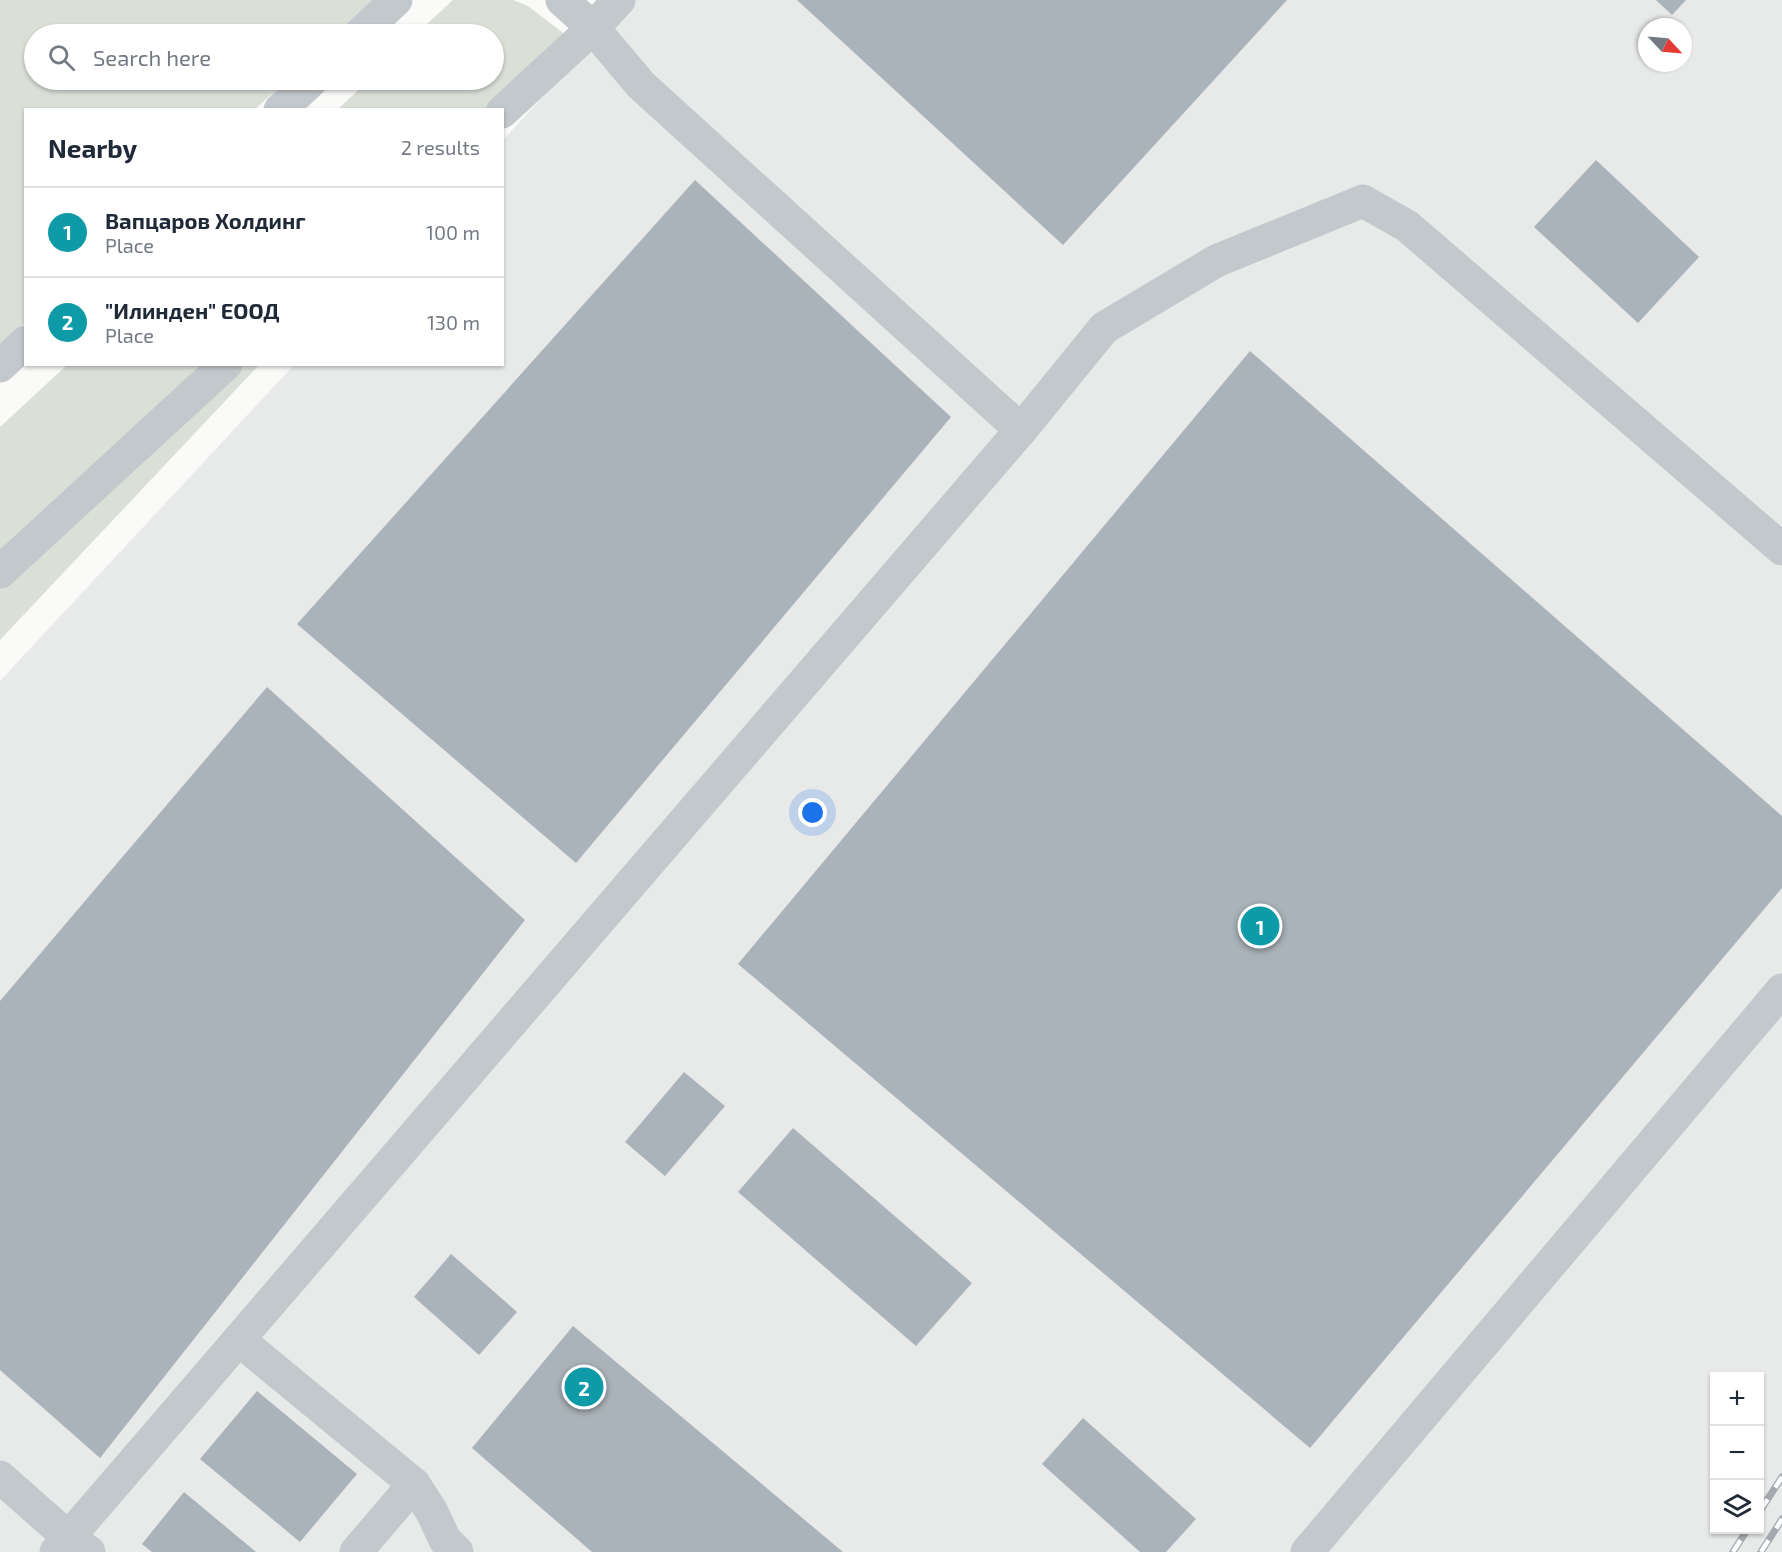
<!DOCTYPE html>
<html lang="en">
<head>
<meta charset="utf-8">
<style>
  body { margin:0; font-family:"Exo 2",sans-serif; background:#f6f6f7; color:#1f2937 }
  .controls { position:absolute; right:18px; bottom:18px; display:grid; overflow:hidden; border-radius:0px; box-shadow:0 2px 4px #0004 }
  .controls button { width:54px; height:54px; display:grid; place-items:center; padding:0; border:0; border-bottom:2px solid #e0e1e3; background:#fff; color:#1f2937; font:30px sans-serif }
  .compass { position:absolute; left:1638px; top:18px; width:54px; height:54px; border-radius:50%; background:#fff; box-shadow:0 2px 4px #0004; rotate:116deg }
  .you { position:absolute; left:813px; top:813px; width:21px; height:21px; margin:-15px; border:4px solid #fff; border-radius:50%; background:#1a73e8; box-shadow:0 0 0 9px #1a73e833 }
  .badge { display:grid; place-items:center; width:39px; height:39px; border-radius:50%; background:#0b8043; color:#fff; font-size:20px; font-weight:700 }
  .pin { position:absolute; translate:-50% -50%; border:3px solid #fff; box-shadow:0 2px 6px #0006 }
  .list { margin:0; padding:0; list-style:none }
  h2 { display:flex; justify-content:space-between; align-items:center; height:78px; margin:0; padding:0 24px; font-size:26px }
  h2 small { font-size:20px; font-weight:400; color:#747a83 }
  .list li { display:grid; grid-template-columns:39px 1fr auto; gap:18px; align-items:center; box-sizing:border-box; height:90px; padding:0 24px; border-top:2px solid #e0e1e3 }
  .list b { display:block; font-size:22px; white-space:nowrap }
  .list p { margin:0; font-size:20px; white-space:nowrap; color:#747a83 }
  .list em { font-size:20px; font-style:normal; color:#747a83 }
  .icon { flex:none; width:33px; height:33px; fill:none; stroke:currentColor; stroke-width:2; stroke-linecap:round; stroke-linejoin:round }
  .map { position:relative; flex:none; width:1782px; height:1552px; overflow:hidden }
  .search { position:absolute; background:#fff; box-shadow:0 2px 4px #0004; left:24px; top:24px; width:480px; height:66px; display:flex; align-items:center; gap:15px; box-sizing:border-box; padding:0 21px; border-radius:33px; color:#747a83; font-size:22px }
  .panel { position:absolute; background:#fff; box-shadow:0 2px 4px #0004; left:24px; top:108px; width:480px; height:258px; border-radius:0px }
  .map>svg:first-child { display:block }
  .built { fill:#e8e9e9; fill-rule:evenodd }
  .green { fill:#dadfd7 }
  .building { fill:#aab3b9 }
  .lines { fill:none; stroke-linecap:round; stroke-linejoin:round }
  .minor { stroke:#c3c8cc; stroke-width:33 }
  .rail-casing { stroke:#a2aab0; stroke-width:7 }
  .rail { stroke:#fff; stroke-width:4.5; stroke-dasharray:14; stroke-linecap:butt }
</style>
</head>
<body>
<div class="map">
<svg width="1782" height="1552" viewBox="0 0 1782 1552">
  <rect width="100%" height="100%" fill="#fafaf8"/>
  <!-- built -->
  <path class="built" d="M633,0H1782V1552H0V681L294,365L502,364L503,140ZM1647,27H1683V63H1647ZM1714,1376H1760V1530H1714Z"/>
  <!-- green -->
  <g class="green">
    <polygon points="0,0 372,0 336,34 34,34 34,80 288,80 255,109 26,110 25,323 0,346"/>
    <polygon points="453,0 513,0 528,6 567,36 498,109 337,110 369,80 494,80 494,34 416,34"/>
    <polygon points="67,365 259,365 0,640 0,427"/>
  </g>
  <!-- building -->
  <g class="building">
    <polygon points="797,0 1287,0 1063,245"/>
    <polygon points="1656,0 1686,0 1672,15"/>
    <polygon points="1596,160 1699,257 1638,323 1534,227"/>
    <polygon points="695,180 951,417 576,863 297,624"/>
    <polygon points="1250,351 1782,816 1782,888 1310,1448 738,964"/>
    <polygon points="267,687 525,920 100,1458 0,1370 0,1001"/>
    <polygon points="684,1072 725,1106 665,1176 625,1142"/>
    <polygon points="793,1128 972,1283 916,1346 738,1192"/>
    <polygon points="451,1254 517,1312 479,1355 414,1297"/>
    <polygon points="573,1326 843,1552 592,1552 472,1448"/>
    <polygon points="257,1391 357,1474 300,1542 200,1459"/>
    <polygon points="1083,1418 1196,1519 1166,1552 1140,1552 1042,1464"/>
    <polygon points="184,1492 256,1552 152,1552 142,1544"/>
  </g>
  <g class="lines">
    <!-- minor -->
    <g class="minor">
      <polyline points="562,0 593,28 619,0"/>
      <polyline points="360,34 396,0"/>
      <polyline points="280,110 312,80"/>
      <polyline points="0,366 26,342"/>
      <polyline points="1021,430 1104,328 1216,261 1363,201 1407,226 1782,549"/>
      <polyline points="0,572 226,364"/>
      <polyline points="239,1340 414,1484 432,1512 445,1540 457,1552"/>
      <polyline points="0,1477 68,1537 89,1552"/>
      <polyline points="56,1552 1021,430 641,85 593,28 502,112"/>
      <polyline points="356,1552 414,1484"/>
      <polyline points="1307,1552 1782,990"/>
    </g>
    <defs>
      <g id="rail">
        <polyline points="1760,1511 1782,1477"/>
        <polyline points="1733,1552 1747,1530"/>
        <polyline points="1761,1552 1782,1519"/>
      </g>
    </defs>
    <!-- rail casing -->
    <use href="#rail" class="rail-casing"/>
    <!-- rail -->
    <use href="#rail" class="rail"/>
  </g>
</svg>
<div class="controls">
<button>+</button>
<button>−</button>
<button><svg class="icon" aria-label="layers" viewBox="0 0 24 24"><path d="M12 4l9 5-9 5-9-5zM3 14l9 5 9-5"/></svg></button>
</div>
<svg class="compass" viewBox="-18 -18 36 36"><path d="M0-13l5 13h-10z" fill="#e53935"/><path d="M0 13l5-13h-10z" fill="#747a83"/></svg>
<div class="you"></div>
<div class="pin badge" style="left:1260px;top:926px;background:#0f9aa8">1</div>
<div class="pin badge" style="left:584px;top:1387px;background:#0f9aa8">2</div>
<div class="search"><svg class="icon" aria-label="search" viewBox="0 0 24 24"><circle cx="10" cy="10" r="6"/><path d="M15 15l6 6"/></svg>Search here</div>
<section class="panel">
<h2>Nearby<small>2 results</small></h2>
<ul class="list">
<li><span class="badge" style="background:#0f9aa8">1</span><div><b>Вапцаров Холдинг</b><p>Place</p></div><em>100 m</em></li>
<li><span class="badge" style="background:#0f9aa8">2</span><div><b>&quot;Илинден&quot; ЕООД</b><p>Place</p></div><em>130 m</em></li>
</ul>
</section>
</div>
</body>
</html>
